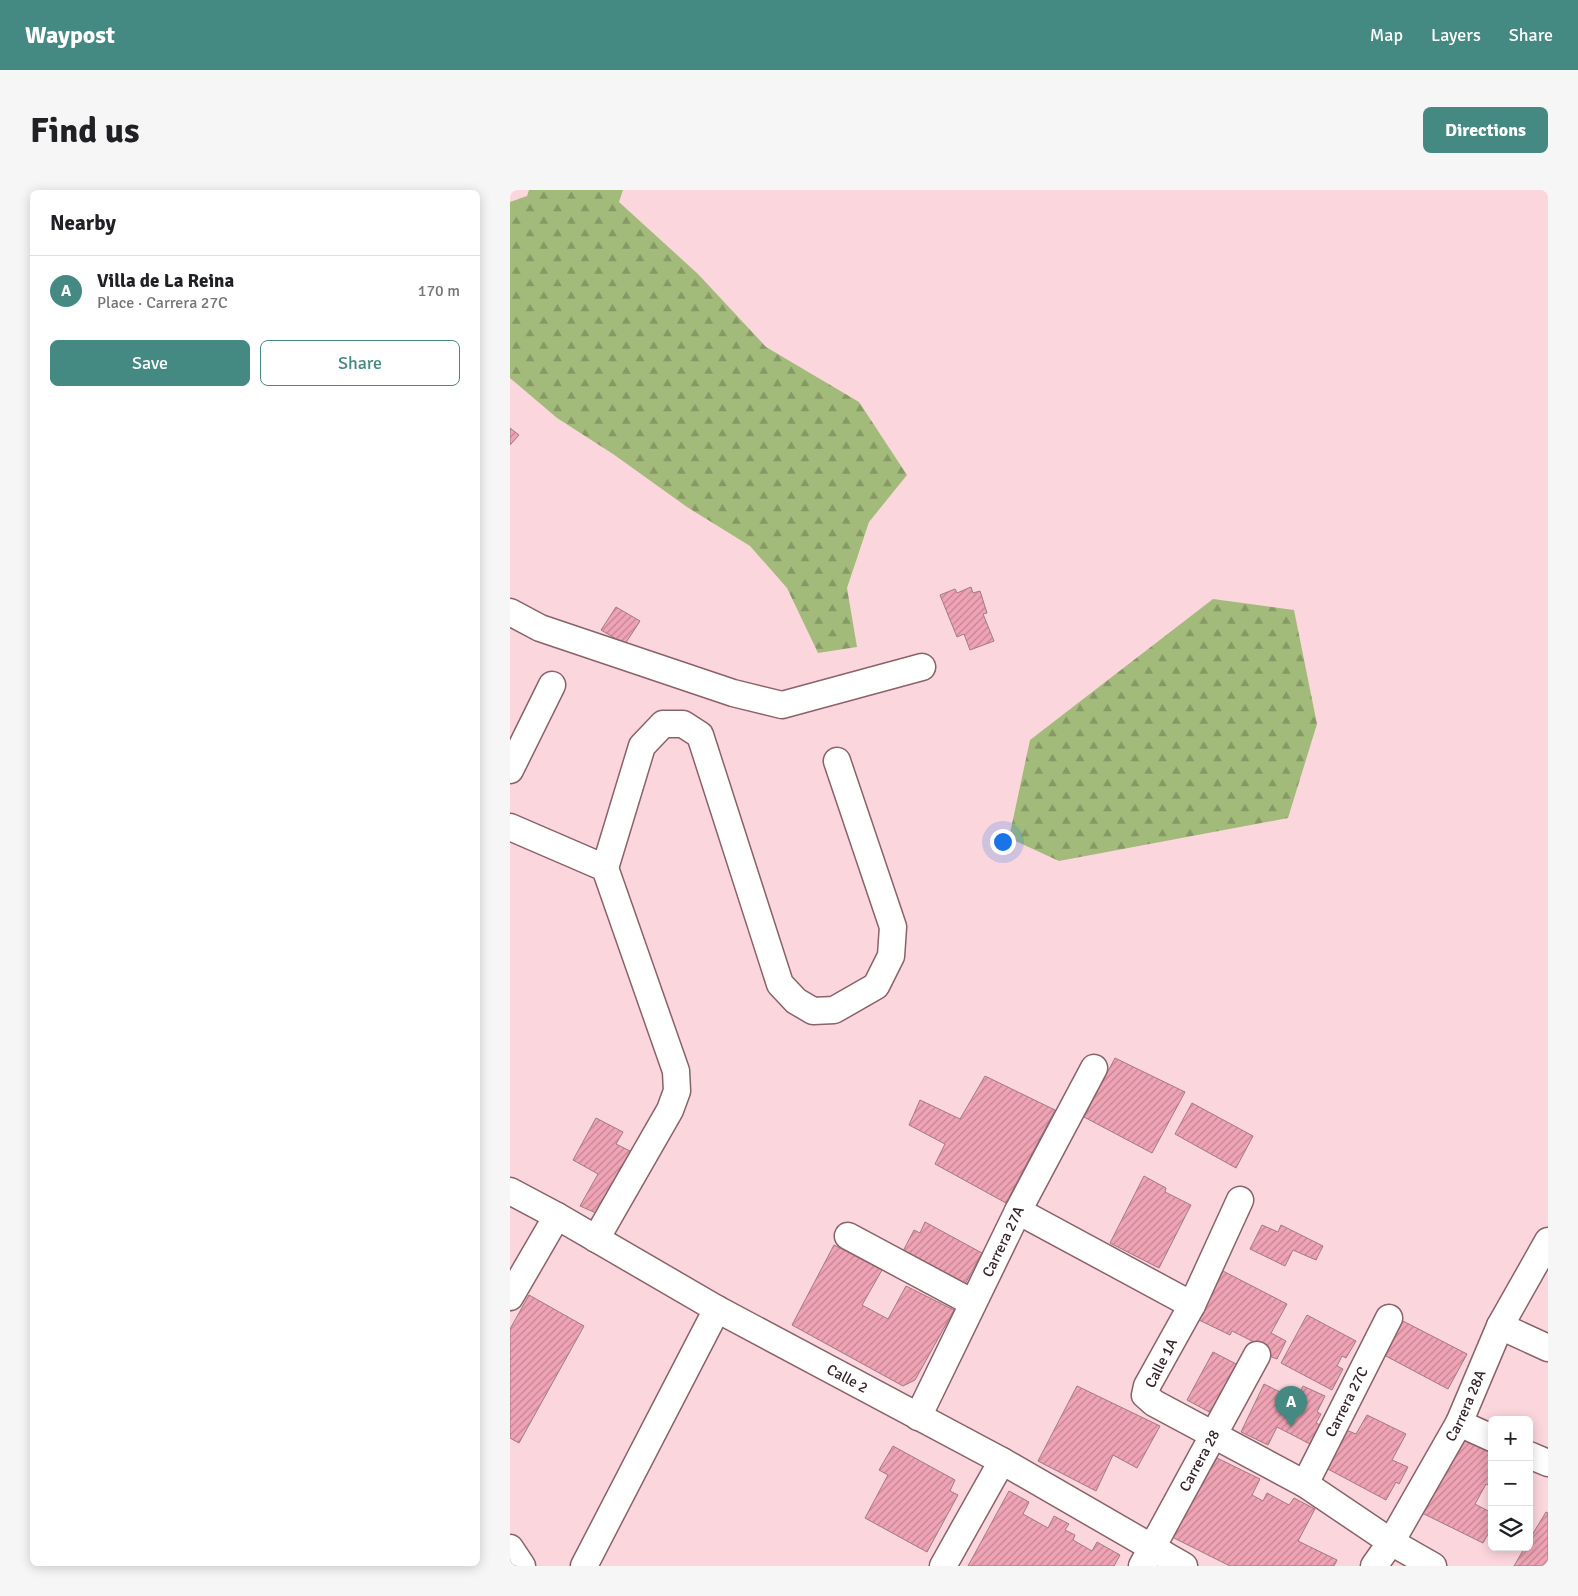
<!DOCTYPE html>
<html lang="en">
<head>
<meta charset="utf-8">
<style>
  body { margin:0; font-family:Signika,sans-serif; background:#f6f6f6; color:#202124 }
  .controls { position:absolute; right:15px; bottom:15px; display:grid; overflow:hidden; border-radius:8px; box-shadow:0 2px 12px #0003 }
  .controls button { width:45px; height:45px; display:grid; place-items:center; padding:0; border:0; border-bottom:1px solid #e0e0e0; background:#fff; color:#202124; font:25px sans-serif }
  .you { position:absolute; left:492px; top:651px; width:18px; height:18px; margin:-12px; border:4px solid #fff; border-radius:50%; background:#1a73e8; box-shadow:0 0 0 8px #1a73e833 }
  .badge { display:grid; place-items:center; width:32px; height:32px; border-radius:50%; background:#448a82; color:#fff; font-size:16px; font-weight:700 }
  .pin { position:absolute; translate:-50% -41px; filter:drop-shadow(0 1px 2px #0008) }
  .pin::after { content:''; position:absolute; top:26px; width:18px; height:15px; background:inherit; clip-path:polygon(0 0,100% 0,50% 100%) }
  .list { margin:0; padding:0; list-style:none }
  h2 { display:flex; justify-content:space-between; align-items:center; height:65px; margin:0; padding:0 20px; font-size:21px }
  h2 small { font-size:16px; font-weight:400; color:#757577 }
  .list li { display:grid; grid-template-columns:32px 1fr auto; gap:15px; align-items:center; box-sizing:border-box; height:70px; padding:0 20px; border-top:1px solid #e0e0e0 }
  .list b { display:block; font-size:19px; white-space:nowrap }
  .list p { margin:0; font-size:16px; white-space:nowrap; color:#757577 }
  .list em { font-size:16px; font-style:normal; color:#757577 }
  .actions { display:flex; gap:10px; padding:15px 20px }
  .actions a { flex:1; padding:11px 0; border:1px solid #448a82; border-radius:8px; text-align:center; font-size:18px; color:#448a82 }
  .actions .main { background:#448a82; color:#fff }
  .icon { flex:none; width:28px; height:28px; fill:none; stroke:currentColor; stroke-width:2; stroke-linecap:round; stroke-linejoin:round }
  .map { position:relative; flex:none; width:1038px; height:1376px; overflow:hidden; border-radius:8px }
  header { display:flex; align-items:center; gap:30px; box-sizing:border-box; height:70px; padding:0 25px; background:#448a82; color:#fff }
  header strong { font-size:24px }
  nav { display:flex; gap:28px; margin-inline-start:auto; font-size:18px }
  .intro { display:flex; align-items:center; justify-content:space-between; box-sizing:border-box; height:120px; padding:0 30px }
  h1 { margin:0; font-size:35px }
  .button { padding:12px 22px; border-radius:8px; background:#448a82; color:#fff; font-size:18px; font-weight:700 }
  main { display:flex; gap:30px; padding:0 30px }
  aside { flex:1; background:#fff; border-radius:8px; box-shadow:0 2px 12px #0003 }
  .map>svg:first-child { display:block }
  .forest { fill:url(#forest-firs) }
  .building { fill:url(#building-hatch); stroke:#a57982 }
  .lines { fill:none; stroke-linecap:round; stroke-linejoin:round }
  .minor-casing { stroke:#8b616a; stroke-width:29 }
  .minor { stroke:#fff; stroke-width:26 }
  .labels { text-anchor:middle; stroke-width:4.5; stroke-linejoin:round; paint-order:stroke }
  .street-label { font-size:15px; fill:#362428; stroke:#fff }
</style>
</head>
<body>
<header>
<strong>Waypost</strong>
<nav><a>Map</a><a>Layers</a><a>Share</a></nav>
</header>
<div class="intro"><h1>Find us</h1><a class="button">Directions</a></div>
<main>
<aside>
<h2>Nearby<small></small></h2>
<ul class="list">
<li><span class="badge">A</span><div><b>Villa de La Reina</b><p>Place · Carrera 27C</p></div><em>170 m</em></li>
</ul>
<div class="actions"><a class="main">Save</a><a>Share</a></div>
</aside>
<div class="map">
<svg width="1038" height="1376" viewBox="0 0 1038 1376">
  <defs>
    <pattern id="forest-firs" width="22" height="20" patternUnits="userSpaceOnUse" patternTransform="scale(1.25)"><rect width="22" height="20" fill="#a3bb7a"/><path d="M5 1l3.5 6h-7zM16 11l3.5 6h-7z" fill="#869864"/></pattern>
    <pattern id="building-hatch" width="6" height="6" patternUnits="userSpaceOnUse" patternTransform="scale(1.25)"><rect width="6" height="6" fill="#efa3b4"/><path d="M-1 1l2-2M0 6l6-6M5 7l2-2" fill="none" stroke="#c28592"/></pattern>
  </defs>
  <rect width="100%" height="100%" fill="#fcd6dd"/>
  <!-- forest -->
  <g class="forest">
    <polygon points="19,0 113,0 109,12 188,84 256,157 349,212 397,285 359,332 337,398 347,457 308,463 277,398 240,356 177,317 103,264 47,228 0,188 0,12 17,6"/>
    <polygon points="703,409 784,420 807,534 778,628 549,671 499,648 520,550"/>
  </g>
  <!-- building -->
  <g class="building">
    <polygon points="0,238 9,245 0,255"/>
    <polygon points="461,397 463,403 470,401 477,423 473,424 484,451 460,460 454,444 447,447 430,405 445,399 447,403"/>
    <polygon points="106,417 130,431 115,454 91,440"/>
    <polygon points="605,868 675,902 642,963 574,927"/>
    <polygon points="475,886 545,920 496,1013 425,974 435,954 399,935 410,910 450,929"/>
    <polygon points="682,913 743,946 726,978 665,944"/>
    <polygon points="86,928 113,942 106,954 126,964 86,1023 70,1016 88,984 63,970"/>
    <polygon points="634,986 656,998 655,1002 681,1015 649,1078 600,1053"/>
    <polygon points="415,1032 472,1063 454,1096 392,1063 404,1040 410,1043"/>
    <polygon points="752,1035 768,1042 771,1035 813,1056 806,1070 783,1060 775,1076 740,1059"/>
    <polygon points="324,1055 372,1080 352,1115 378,1129 396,1096 444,1120 405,1190 393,1196 282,1135"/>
    <polygon points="713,1081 777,1114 761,1143 776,1151 767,1169 754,1164 756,1158 722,1141 720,1145 689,1130"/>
    <polygon points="19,1105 74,1136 9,1253 0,1248 0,1139"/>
    <polygon points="797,1125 846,1151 836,1168 832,1166 827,1176 833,1179 822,1200 771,1173"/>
    <polygon points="893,1131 957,1164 938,1199 874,1165"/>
    <polygon points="703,1162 730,1176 705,1225 677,1210"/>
    <polygon points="754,1194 786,1210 793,1196 815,1206 807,1222 811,1224 806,1233 810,1235 800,1254 767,1237 758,1255 731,1242"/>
    <polygon points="567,1196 650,1236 627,1278 603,1265 586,1301 528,1271"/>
    <polygon points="857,1225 896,1244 882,1270 898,1277 889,1294 886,1292 876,1310 816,1278 836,1240 846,1244"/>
    <polygon points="953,1243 982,1258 982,1297 976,1294 965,1314 982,1323 982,1337 973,1353 910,1322"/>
    <polygon points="383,1256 445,1290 440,1301 448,1305 417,1362 355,1328 378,1285 369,1280"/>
    <polygon points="707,1268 750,1289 742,1305 753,1311 757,1303 779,1315 784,1308 805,1319 788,1351 827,1370 824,1376 720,1376 660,1346"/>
    <polygon points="499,1301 519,1312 513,1324 538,1338 544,1326 559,1334 555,1340 565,1345 563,1350 582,1361 587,1352 610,1365 604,1376 458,1376"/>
    <polygon points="1036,1322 1038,1323 1038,1376 1004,1376 1015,1357 1019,1357 1019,1350"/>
  </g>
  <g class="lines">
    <defs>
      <g id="minor">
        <polyline points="0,422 30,438 223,503 272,515 412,477"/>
        <polyline points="0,580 42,495"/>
        <polyline points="0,637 95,678 166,881 167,901 160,920 86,1049"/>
        <polyline points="95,678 132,556 153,534 173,534 190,545 270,794 286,811 303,821 324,820 366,796 381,766 383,737 327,571"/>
        <path id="s1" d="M0,1001L47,1026L207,1119L492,1271L674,1376"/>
        <polyline points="730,1010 682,1115 637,1196 635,1205 644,1213 795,1294 881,1352 923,1376"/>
        <polyline points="508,1021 682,1115"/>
        <polyline points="338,1046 463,1113"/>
        <polyline points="0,1107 47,1026"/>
        <polyline points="990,1136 1038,1158"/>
        <path id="s2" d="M408,1227L508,1021L584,878"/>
        <polyline points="949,1233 982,1248"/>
        <polyline points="1019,1265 1038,1273"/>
        <path id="s3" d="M795,1294L879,1128"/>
        <polyline points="0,1358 12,1376"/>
        <polyline points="74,1376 207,1119"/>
        <polyline points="433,1376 492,1271"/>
        <path id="s4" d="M632,1376L747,1165"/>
        <path id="s5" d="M864,1376L881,1352L949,1233L990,1136L1038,1051"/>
      </g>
    </defs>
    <!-- minor casing -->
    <use href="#minor" class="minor-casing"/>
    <!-- minor -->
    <use href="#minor" class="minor"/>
  </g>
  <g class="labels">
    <!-- street labels -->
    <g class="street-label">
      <text dy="5" stroke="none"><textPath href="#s2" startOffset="195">Carrera 27A</textPath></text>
      <text transform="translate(651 1173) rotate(-63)" y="5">Calle 1A</text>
      <text dy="5" stroke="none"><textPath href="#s1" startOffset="386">Calle 2</textPath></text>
      <text dy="5" stroke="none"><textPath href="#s3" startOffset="92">Carrera 27C</textPath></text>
      <text dy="5" stroke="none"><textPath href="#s5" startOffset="185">Carrera 28A</textPath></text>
      <text dy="5" stroke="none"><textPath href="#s4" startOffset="120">Carrera 28</textPath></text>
    </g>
  </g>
</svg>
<div class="controls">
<button>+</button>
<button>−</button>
<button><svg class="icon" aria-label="layers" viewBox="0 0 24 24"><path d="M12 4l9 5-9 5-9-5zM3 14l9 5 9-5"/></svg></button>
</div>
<div class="you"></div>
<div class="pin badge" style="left:781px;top:1237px">A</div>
</div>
</main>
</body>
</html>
